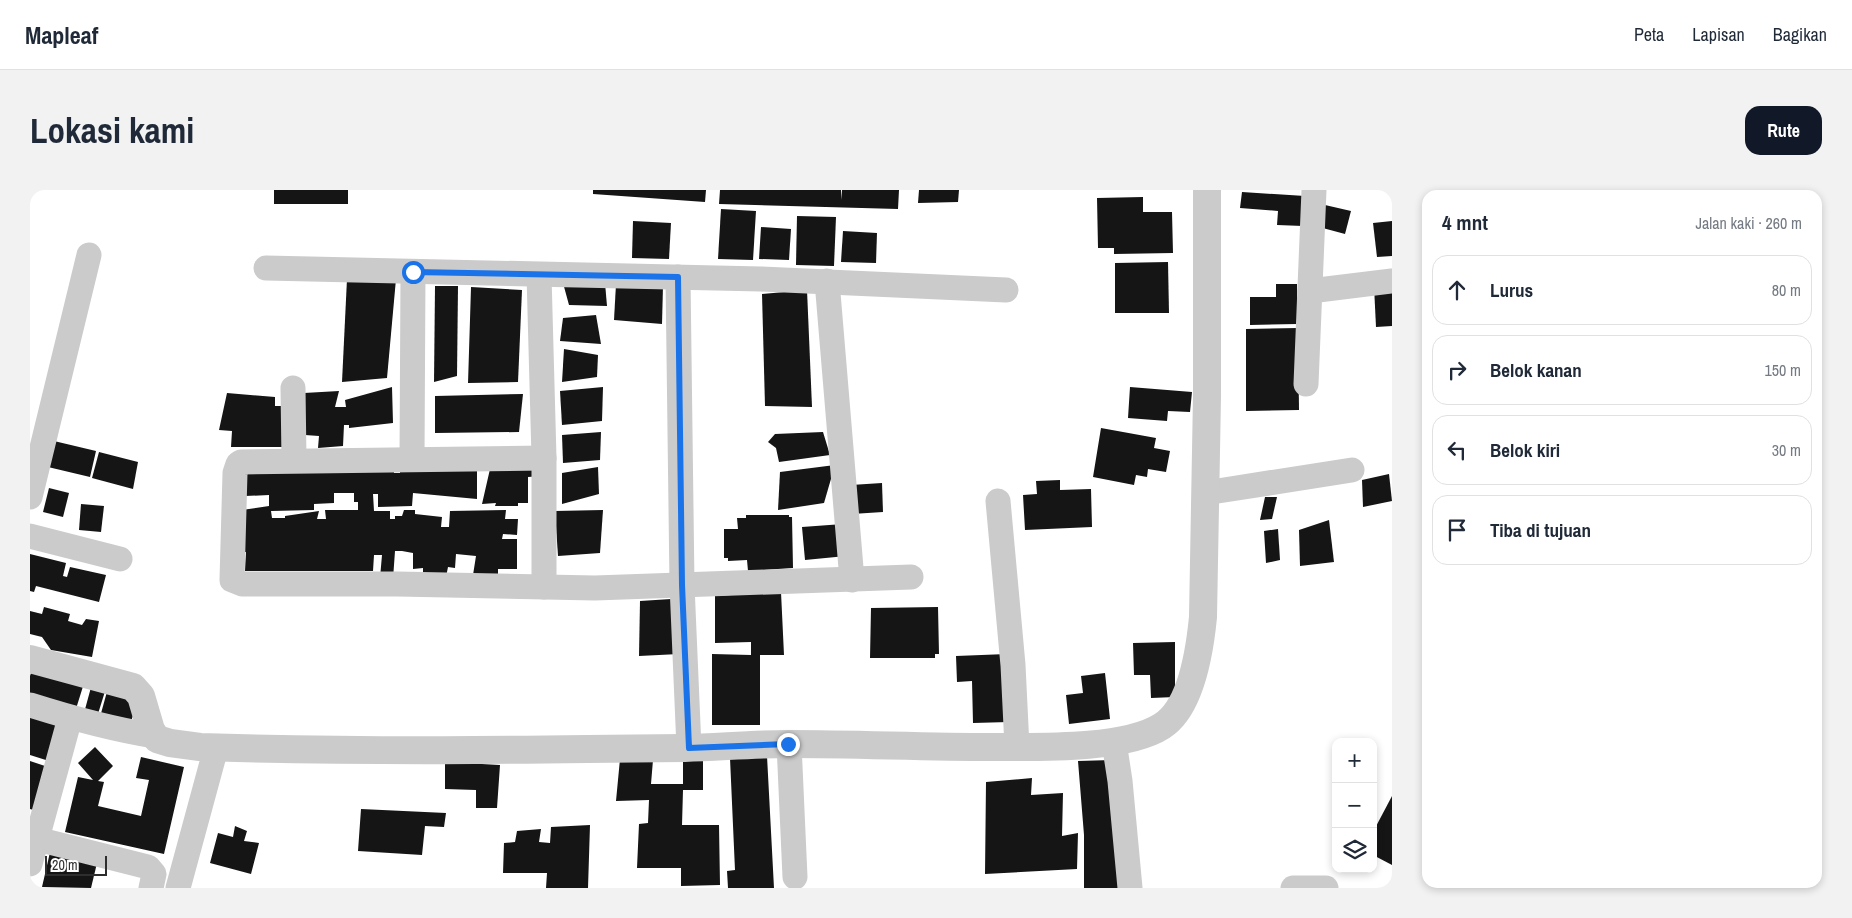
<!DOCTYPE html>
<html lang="id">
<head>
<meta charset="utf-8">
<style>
  body { margin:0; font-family:"Archivo Narrow",sans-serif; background:#f2f2f3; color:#1f2937 }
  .controls { position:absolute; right:15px; bottom:15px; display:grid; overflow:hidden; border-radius:10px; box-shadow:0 2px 8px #0003 }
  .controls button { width:45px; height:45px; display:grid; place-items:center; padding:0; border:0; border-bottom:1px solid #e0e1e3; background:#fff; color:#1f2937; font:25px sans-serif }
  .scale { position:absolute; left:15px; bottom:12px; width:62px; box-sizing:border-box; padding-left:5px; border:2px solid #2e2e2e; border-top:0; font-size:14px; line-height:18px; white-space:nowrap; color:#2e2e2e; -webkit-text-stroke:4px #fff; paint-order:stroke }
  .stop { position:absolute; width:15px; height:15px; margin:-11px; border:4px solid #1a73e8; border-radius:50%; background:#fff }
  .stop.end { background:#1a73e8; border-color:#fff; box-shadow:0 1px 5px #0008 }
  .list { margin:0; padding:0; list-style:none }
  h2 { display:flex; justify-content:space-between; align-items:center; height:65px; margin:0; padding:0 20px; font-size:21px }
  h2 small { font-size:16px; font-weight:400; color:#747a83 }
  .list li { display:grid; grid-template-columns:32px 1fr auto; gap:15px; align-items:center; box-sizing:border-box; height:70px; margin:0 10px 10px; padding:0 10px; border:1px solid #e0e1e3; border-radius:15px }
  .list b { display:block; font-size:19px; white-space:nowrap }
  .list em { font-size:16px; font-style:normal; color:#747a83 }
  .icon { flex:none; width:28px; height:28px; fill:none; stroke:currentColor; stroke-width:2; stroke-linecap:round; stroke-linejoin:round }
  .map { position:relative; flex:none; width:1362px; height:698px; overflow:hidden; border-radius:15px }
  header { display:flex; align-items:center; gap:30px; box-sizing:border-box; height:70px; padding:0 25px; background:#fff; border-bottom:1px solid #e0e1e3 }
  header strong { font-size:24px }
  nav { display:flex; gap:28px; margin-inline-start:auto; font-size:18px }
  .intro { display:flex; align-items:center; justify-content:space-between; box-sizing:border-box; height:120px; padding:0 30px }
  h1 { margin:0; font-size:35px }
  .button { padding:12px 22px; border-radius:15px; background:#111827; color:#fff; font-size:18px; font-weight:700 }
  main { display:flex; gap:30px; padding:0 30px }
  aside { flex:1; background:#fff; border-radius:15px; box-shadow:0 2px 8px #0003 }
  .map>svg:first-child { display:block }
  .building { fill:#151515; fill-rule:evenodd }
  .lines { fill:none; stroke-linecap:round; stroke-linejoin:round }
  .minor { stroke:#cbcbcb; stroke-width:25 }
  .tertiary { stroke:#cbcbcb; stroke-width:28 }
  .route { stroke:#1a73e8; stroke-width:6 }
</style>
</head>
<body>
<header>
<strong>Mapleaf</strong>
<nav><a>Peta</a><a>Lapisan</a><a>Bagikan</a></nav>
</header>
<div class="intro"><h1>Lokasi kami</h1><a class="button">Rute</a></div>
<main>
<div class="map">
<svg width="1362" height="698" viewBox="0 0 1362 698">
  <rect width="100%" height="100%" fill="#fff"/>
  <!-- building -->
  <g class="building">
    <rect x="244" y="0" width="74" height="14"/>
    <polygon points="563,0 676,0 675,12 563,4"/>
    <polygon points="690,0 811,0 811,10 812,0 869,0 868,19 689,14"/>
    <polygon points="889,0 929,0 928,12 888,13"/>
    <polygon points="1212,2 1275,6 1273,36 1247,35 1248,21 1210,18"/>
    <polygon points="1113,7 1113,22 1142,22 1143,63 1084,64 1084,58 1068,58 1067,8"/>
    <polygon points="1295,15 1321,21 1315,44 1289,37"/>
    <polygon points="691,19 726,21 723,70 688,69"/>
    <polygon points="767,26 806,27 804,76 766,75"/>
    <polygon points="603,31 641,33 639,69 602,68"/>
    <polygon points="1362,31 1362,66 1347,67 1343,33"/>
    <polygon points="731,37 761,39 759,70 729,69"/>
    <polygon points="813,41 847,43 846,73 811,72"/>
    <polygon points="1138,72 1139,123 1085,123 1085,73"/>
    <polygon points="317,89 366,89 357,188 312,192"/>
    <polygon points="533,93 575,93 577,116 539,115"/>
    <polygon points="586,94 633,96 632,134 584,130"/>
    <polygon points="1246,94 1267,94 1267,134 1220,135 1220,107 1246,107"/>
    <polygon points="405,96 428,96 427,186 404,192"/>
    <polygon points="1344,96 1362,96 1362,136 1346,137"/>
    <polygon points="441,97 492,100 488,192 438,193"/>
    <polygon points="777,100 782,217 735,216 732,104"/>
    <polygon points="566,125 571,154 530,151 533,128"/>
    <polygon points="1268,138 1269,220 1216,221 1216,139"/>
    <polygon points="534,159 568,165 567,187 532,192"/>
    <polygon points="362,197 363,233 319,238 319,235 314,235 313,256 288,258 289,246 275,245 274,203 309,201 305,217 316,217 315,210"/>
    <polygon points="573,197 572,231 532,235 530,201"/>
    <polygon points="1100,197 1162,202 1160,222 1138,221 1137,231 1098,228"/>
    <polygon points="197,203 245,207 245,216 258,216 259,257 201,257 202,241 189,240"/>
    <polygon points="493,204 489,242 405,243 405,206"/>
    <polygon points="1071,238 1126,248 1124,258 1140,261 1136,282 1118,279 1117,287 1106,285 1104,295 1063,287"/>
    <polygon points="571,242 570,270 533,273 532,245"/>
    <polygon points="793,242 800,265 749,272 746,258 738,252 745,244"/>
    <polygon points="24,251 66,261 60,287 18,277"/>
    <polygon points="69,262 108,272 103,299 62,288"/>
    <polygon points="512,273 512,286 498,287 498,313 488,313 488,316 465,316 466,313 452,314 460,279"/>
    <path d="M447,274V309L383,303L382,316L348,317V304H343L344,321H360V329H365V326H372L374,320H385V324L412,327L411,337H419L420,321L476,320L475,329H488L487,345L473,344L472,349H487V379H468V384L443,385L446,366L426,364L425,378L418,377L416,387H393V378L383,379V363L372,361H365L363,389L350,388L352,365H344L343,381H215L216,362L210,363L212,320L239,316V305L215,306V281L364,276V283H370V276ZM304,303H324V312H328V320H295L296,329H287L289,321L255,326V328H242L241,321L284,320V314L304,313Z"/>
    <polygon points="805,275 794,313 748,320 750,282"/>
    <polygon points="568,277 569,304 532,314 532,283"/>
    <polygon points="1359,284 1362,311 1333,317 1332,290"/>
    <polygon points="1030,290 1030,300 1061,299 1062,337 995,340 993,305 1007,304 1006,291"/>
    <polygon points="852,293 853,322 822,324 821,295"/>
    <polygon points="19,298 39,303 33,327 13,322"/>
    <polygon points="1235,307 1247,307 1242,329 1230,330"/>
    <polygon points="51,314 74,316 71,342 49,340"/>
    <polygon points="573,320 570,363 528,366 525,321"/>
    <polygon points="716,325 759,325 759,327 762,327 763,378 718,381 717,370 698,371 698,368 694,368 694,339 708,339 707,328 716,328"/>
    <polygon points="1299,330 1304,372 1270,376 1269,340"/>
    <polygon points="813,334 816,366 775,370 772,337"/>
    <polygon points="1248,339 1250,370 1236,373 1234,341"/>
    <polygon points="0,364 36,373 33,386 37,387 40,377 76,385 69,412 6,396 4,402 0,401"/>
    <polygon points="751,402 754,465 730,465 730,535 682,535 682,464 721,465 721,452 685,453 685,406"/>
    <polygon points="641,409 649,464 609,466 610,411"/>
    <polygon points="14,417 40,424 38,431 52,435 56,429 69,431 62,467 21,460 12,447 0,444 0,421 12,424"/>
    <polygon points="908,417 909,464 905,464 905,468 840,468 841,418"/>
    <polygon points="1145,452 1145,507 1121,508 1120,485 1104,485 1103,453"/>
    <polygon points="977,464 979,532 943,533 942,491 927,492 926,466"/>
    <polygon points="4,474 55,490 45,522 0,509 0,486"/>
    <polygon points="1075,483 1080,529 1039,534 1036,505 1053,503 1051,486"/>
    <polygon points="63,490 77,495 67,527 54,523"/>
    <polygon points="78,498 109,506 100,535 70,527"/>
    <polygon points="0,526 31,531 19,571 0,565"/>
    <polygon points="65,557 83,576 68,591 74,592 68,616 111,626 119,590 106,588 111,567 154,577 134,664 35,642 48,587 63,590 48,573"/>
    <polygon points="737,566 744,698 698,698 697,681 705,680 700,568"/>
    <polygon points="653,567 673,568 673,600 653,600 652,635 689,635 690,695 651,696 651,678 607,678 609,634 618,633 619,610 586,611 590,569 623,570 621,594 653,594"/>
    <polygon points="1082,570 1094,698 1054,698 1054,645 1048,571"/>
    <polygon points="0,571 24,579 10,622 0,619"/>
    <polygon points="415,572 470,575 467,618 446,618 446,600 415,599"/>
    <polygon points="1002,588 1001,605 1033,603 1032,646 1048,643 1047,679 955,684 956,592"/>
    <polygon points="1362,606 1362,675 1343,665 1343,642"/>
    <polygon points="331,619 416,623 414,637 395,636 392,665 328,661"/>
    <polygon points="560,635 558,698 516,698 517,683 473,683 474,653 485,652 487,641 511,639 509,652 520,653 521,637"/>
    <polygon points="205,636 217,641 214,651 229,653 221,684 180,673 188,643 203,647"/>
    <polygon points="21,658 68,669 61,698 12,697"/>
  </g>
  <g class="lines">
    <!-- minor -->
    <g class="minor">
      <polyline points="236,78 731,89 976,100"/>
      <polyline points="509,85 514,268 514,397"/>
      <polyline points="648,87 652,395 659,558"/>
      <polyline points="797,91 822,390"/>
      <polyline points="1280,101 1362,91"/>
      <polyline points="1276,194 1284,0"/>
      <polyline points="263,198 264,270"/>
      <polyline points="514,268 211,272 208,274 205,283 202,390 212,394 367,394 565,398 881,387"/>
      <polyline points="382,269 383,82"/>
      <polyline points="1175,303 1322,280"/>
      <polyline points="0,307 59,65"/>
      <polyline points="968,311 983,475 987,557"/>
      <polyline points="0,346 90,369"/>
      <path d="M0,515C41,528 81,539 124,546"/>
      <polyline points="1084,552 1090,591 1100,698"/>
      <polyline points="759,554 765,687"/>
      <polyline points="7,649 118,677 124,684 121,698"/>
      <polyline points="0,674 40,528"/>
      <polyline points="148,698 186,558"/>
      <polyline points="1263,698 1296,698"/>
    </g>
    <!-- tertiary -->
    <path class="tertiary" d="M0,469L103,497L111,506L121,540L127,549L140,553L170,557C332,562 494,560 655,558C690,557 725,554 759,554C826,554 894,557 961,557C1006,557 1095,560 1132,536C1162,517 1170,458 1173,427L1177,206V0"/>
  </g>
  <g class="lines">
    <!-- route -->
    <polyline class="route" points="383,82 648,87 652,395 659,558 758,554"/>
  </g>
</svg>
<div class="controls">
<button>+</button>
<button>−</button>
<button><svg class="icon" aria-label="layers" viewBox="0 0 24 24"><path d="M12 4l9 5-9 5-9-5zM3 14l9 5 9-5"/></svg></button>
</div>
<div class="scale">20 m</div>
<div class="stop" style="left:383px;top:82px"></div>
<div class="stop end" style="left:758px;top:554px"></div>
</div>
<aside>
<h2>4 mnt<small>Jalan kaki · 260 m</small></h2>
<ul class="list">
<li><svg class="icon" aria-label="ahead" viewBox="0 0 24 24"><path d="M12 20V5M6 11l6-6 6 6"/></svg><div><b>Lurus</b></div><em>80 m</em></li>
<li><svg class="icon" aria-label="right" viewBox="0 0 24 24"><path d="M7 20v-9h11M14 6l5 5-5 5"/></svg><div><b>Belok kanan</b></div><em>150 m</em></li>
<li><svg class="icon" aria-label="left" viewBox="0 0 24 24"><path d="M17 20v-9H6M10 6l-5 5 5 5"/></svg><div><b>Belok kiri</b></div><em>30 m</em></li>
<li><svg class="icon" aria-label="arrive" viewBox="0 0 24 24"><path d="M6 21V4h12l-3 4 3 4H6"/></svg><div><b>Tiba di tujuan</b></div></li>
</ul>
</aside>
</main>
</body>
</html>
